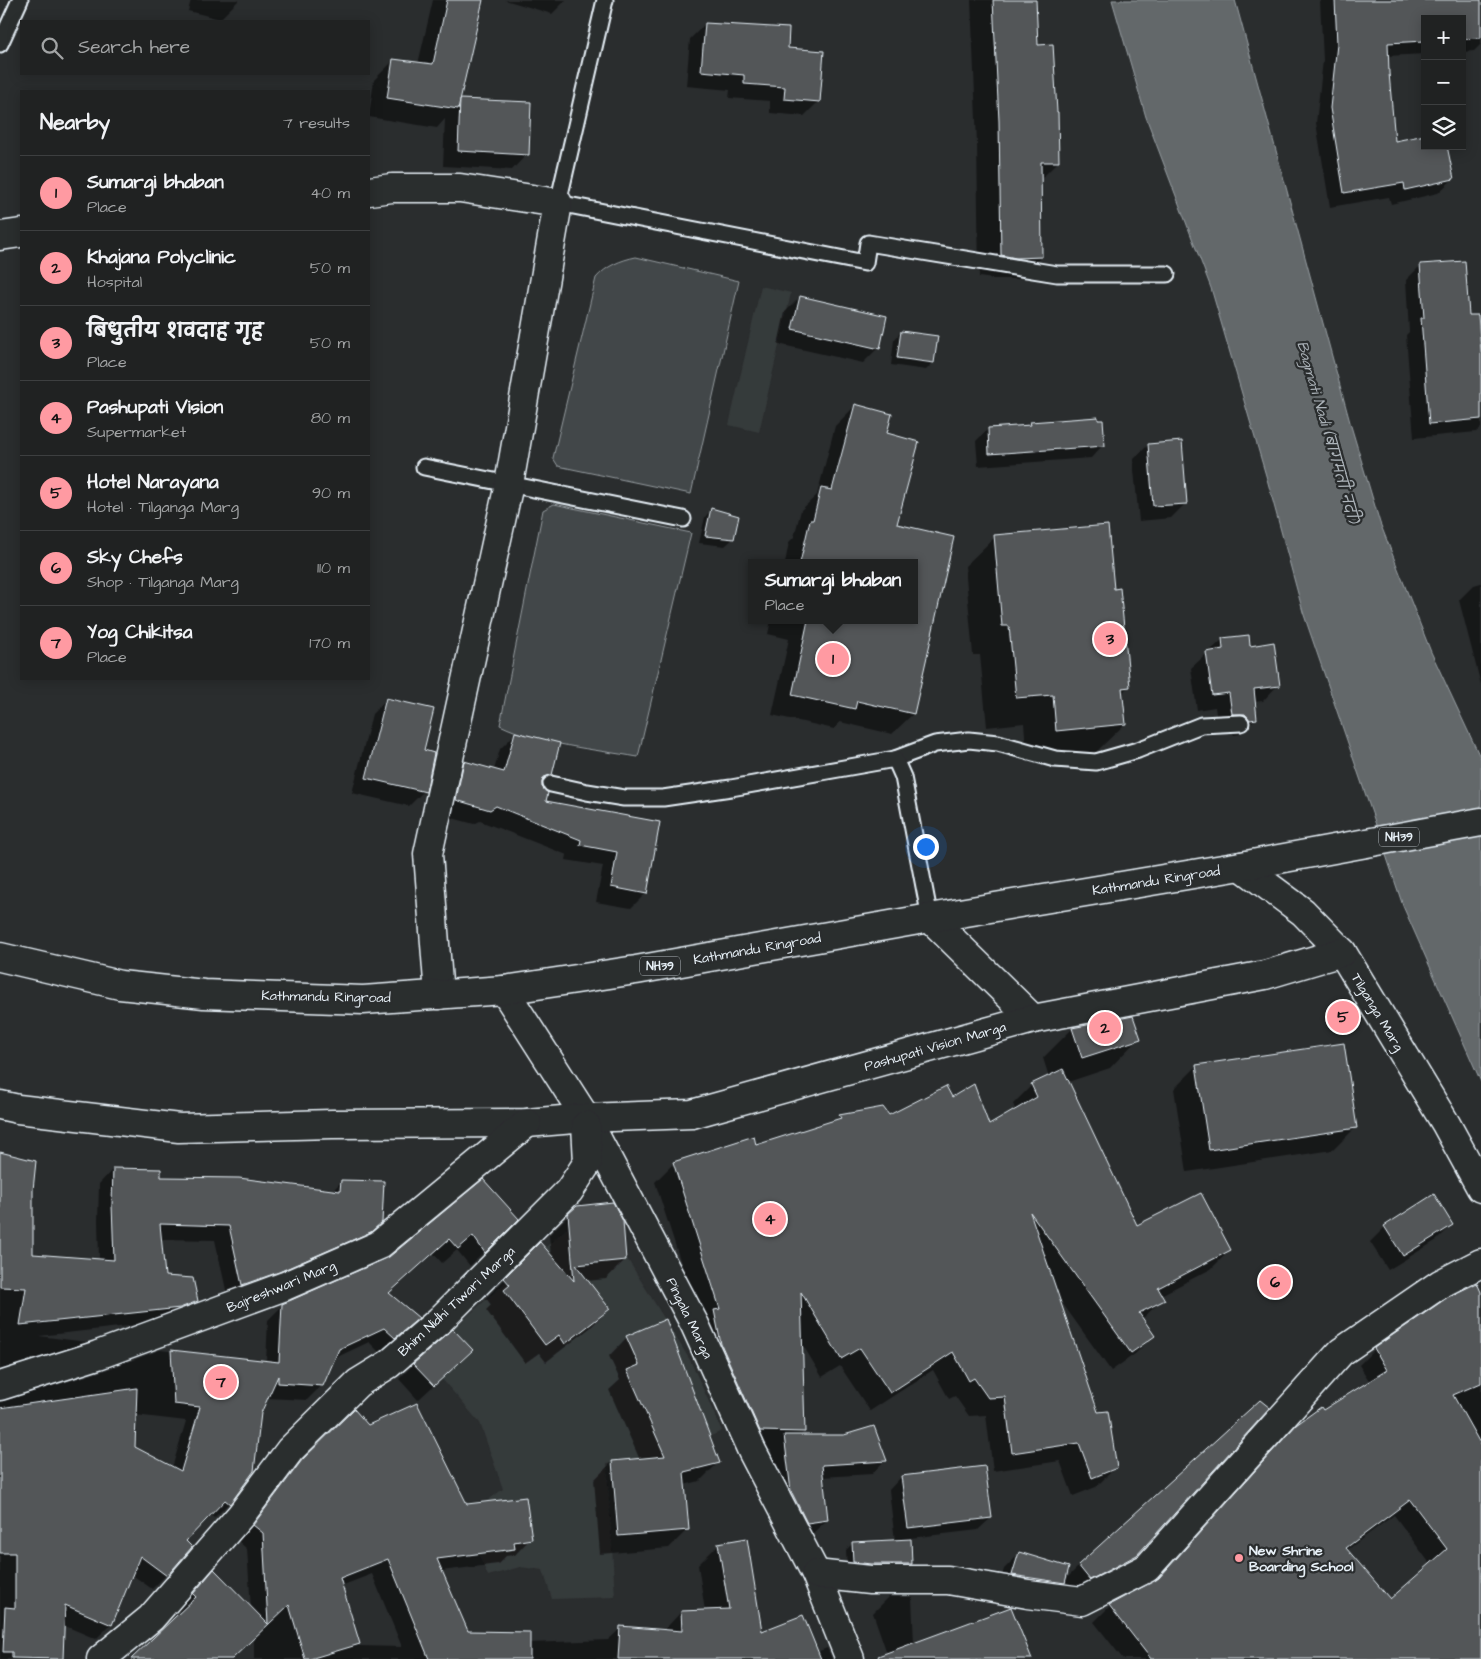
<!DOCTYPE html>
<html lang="en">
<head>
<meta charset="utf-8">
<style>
  body { margin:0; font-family:"Architects Daughter","Playpen Sans Deva",sans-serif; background:#282a2a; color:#f1f3f6 }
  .controls { position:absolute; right:15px; top:15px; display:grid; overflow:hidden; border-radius:0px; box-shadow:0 2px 12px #0003 }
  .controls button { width:45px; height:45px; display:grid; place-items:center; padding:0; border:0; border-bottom:1px solid #3d3f40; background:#202222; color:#f1f3f6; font:25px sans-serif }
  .you { position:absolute; left:925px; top:846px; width:18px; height:18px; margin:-12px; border:4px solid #fff; border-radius:50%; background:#1a73e8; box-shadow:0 0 0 8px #1a73e833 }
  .badge { display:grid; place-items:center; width:32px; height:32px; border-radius:50%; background:#ff9aa2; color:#111; font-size:16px; font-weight:700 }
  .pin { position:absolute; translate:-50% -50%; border:2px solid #fff; box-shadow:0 1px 5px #0006 }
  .popup { position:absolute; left:748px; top:559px; width:170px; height:65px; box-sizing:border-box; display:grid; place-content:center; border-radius:0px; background:#202222; filter:drop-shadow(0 1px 4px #0005); font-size:16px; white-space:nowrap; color:#a2a4a5 }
  .popup b { font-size:19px; color:#f1f3f6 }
  .popup::after { content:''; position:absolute; left:50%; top:100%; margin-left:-10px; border:10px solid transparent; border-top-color:#202222 }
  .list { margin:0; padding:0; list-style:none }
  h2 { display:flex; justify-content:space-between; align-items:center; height:65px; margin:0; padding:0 20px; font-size:21px }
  h2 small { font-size:16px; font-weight:400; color:#a2a4a5 }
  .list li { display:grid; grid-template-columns:32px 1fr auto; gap:15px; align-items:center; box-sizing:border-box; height:75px; padding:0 20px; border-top:1px solid #3d3f40 }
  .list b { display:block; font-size:19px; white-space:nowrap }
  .list p { margin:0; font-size:16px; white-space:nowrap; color:#a2a4a5 }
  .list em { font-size:16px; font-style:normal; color:#a2a4a5 }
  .icon { flex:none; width:28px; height:28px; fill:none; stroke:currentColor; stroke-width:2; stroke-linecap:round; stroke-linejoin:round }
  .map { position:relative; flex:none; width:1481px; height:1659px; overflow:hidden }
  .search { position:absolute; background:#202222; box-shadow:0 2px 12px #0003; left:20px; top:20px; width:350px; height:55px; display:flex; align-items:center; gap:12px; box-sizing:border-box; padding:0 18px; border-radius:0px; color:#a2a4a5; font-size:19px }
  .panel { position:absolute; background:#202222; box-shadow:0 2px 12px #0003; left:20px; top:90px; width:350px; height:590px; border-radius:0px }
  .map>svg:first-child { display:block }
  .built { fill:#363a3b }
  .green { fill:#424648; stroke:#959ca0 }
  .water { fill:#63686b; stroke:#989fa3 }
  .shadow { fill:#0007; fill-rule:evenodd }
  .building { fill:#535759; stroke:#e8f1f8; fill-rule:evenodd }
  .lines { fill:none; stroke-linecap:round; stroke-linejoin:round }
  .lane-casing { stroke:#e8f1f8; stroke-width:19 }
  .street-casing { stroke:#e8f1f8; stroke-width:31 }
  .highway-casing { stroke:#e8f1f8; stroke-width:31 }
  .lane { stroke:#2a2d2e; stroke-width:15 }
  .street { stroke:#2a2d2e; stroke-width:28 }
  .highway { stroke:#2a2d2e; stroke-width:28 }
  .poi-dot { fill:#ff9aa2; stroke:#2a2d2e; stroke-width:2 }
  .labels { text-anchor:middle; stroke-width:4.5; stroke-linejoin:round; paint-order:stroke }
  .shield { fill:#2a2d2e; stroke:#afb6bb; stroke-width:1 }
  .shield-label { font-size:12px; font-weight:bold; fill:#e8f1f8 }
  .street-label { font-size:14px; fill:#e8f1f8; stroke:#2a2d2e }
  .poi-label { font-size:14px; font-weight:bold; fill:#e8f1f8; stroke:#2a2d2e; text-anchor:start }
  .water-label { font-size:15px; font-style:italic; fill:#acb3b9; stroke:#2a2d2e }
</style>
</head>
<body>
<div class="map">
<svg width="1481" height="1659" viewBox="0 0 1481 1659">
  <rect width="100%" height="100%" fill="#2a2d2e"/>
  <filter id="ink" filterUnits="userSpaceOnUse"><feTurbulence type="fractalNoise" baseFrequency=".02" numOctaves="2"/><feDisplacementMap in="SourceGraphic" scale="10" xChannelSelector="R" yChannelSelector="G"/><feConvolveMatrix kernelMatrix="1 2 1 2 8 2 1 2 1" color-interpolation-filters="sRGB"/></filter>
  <g filter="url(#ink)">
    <!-- built -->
    <g class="built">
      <polygon points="761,286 791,293 759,432 729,425"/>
      <polygon points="594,1209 630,1263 690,1360 722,1431 660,1459 607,1464 615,1597 552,1599 543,1570 520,1567 488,1576 463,1519 503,1489 480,1423 422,1356 565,1230"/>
    </g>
    <!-- green -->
    <g class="green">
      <path d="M636,257L739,281L691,494L558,466L553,458L596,278C606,266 621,260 636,257Z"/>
      <path d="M554,504L691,533L638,757C592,749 542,745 500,725L543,510Z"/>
    </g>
    <!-- water -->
    <polygon class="water" points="1112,0 1235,0 1351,426 1380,523 1431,652 1481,759 1481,1082 1403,906 1374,819 1303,612 1267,479 1211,288 1146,117"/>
    <!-- shadow -->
    <g class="shadow">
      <polygon points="191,0 239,0 220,19 188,11"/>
      <polygon points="433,0 481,0 458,103 461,100 527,154 512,170 443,166 445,119 437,128 369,117 374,80 394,60 418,64"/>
      <polygon points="505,0 566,0 552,14"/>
      <polygon points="971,0 1035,0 1037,46 1058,162 1040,180 1041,257 1019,279 993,279 979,277 977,144"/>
      <polygon points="1320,0 1481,0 1481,44 1474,51 1462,52 1462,19 1425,19 1425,54 1387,56 1394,143 1425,146 1453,179 1438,193 1391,204 1389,197 1330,207 1316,123 1323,60"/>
      <polygon points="705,24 787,50 819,101 804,116 770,113 770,101 729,98 730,90 686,86 690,39"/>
      <polygon points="1421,265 1468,317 1481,354 1481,428 1476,432 1414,438 1406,335 1409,332 1406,280"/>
      <polygon points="800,297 878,348 863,363 778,344 785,312"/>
      <polygon points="901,332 933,363 926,370 891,365 894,340"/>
      <polygon points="856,405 885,434 896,525 953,538 913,714 892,734 840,722 834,729 772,715 789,639 768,634 771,620 914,620 914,563 785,563 789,542 794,537 801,510 817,495 835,426"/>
      <polygon points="1031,423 1103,445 1091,458 978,466 976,441 988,429 1028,426"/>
      <polygon points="1148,445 1186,503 1171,518 1139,521 1133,460"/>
      <polygon points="712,509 733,539 725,546 699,543 705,517"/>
      <polygon points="995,537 1113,590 1128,687 1122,693 1125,724 1095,753 1027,760 1024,723 987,727 980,655 973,655 965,566"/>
      <polygon points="1481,583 1481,685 1459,600 1474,585"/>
      <polygon points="1222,640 1278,685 1263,701 1254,702 1255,719 1240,734 1234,735 1230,729 1218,729 1215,707 1197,710 1191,668"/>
      <polygon points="387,699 422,751 424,791 409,806 352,793 372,714"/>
      <polygon points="515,734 551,774 541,784 544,802 659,823 646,893 631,908 596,902 603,866 566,860 567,855 480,821 474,824 441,815 450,777 465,762 494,770 500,749"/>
      <polygon points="1072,1029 1139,1038 1110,1068 1068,1082 1137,1227 1230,1250 1211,1269 1161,1295 1163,1299 1142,1319 1154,1335 1135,1354 1111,1371 1058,1297 1115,1468 1096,1487 1073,1496 1060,1461 993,1471 986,1415 969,1416 955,1396 949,1399 933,1370 870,1411 840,1366 822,1377 801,1342 804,1432 800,1436 885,1460 872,1474 822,1477 827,1520 813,1533 794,1536 778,1505 771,1450 741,1450 655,1182 674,1163 756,1146 836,1120 840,1116 888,1116 951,1099 988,1127 1016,1111 1013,1104 1032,1085 1049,1077 1043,1058"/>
      <polygon points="1197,1066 1356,1127 1333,1150 1187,1172 1174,1089"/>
      <polygon points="0,1153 32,1190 32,1256 99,1260 98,1221 99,1184 113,1169 160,1178 332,1191 342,1181 381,1221 366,1237 228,1299 215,1240 160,1239 163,1277 197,1301 182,1316 164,1322 39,1336 87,1342 74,1356 0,1379"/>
      <path d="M483,1181L517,1219L470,1266L457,1250L442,1263L433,1253L388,1294L417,1318L379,1352L369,1342L333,1359L322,1385L307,1400L267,1398L259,1413L253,1471L229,1503L214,1518L210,1514L185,1541L166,1575L152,1589L131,1574L111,1624L96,1639L63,1625L62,1659H0V1402L103,1371L160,1350L266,1362L268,1320L283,1305L389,1258ZM135,1415L186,1421L172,1468L133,1448Z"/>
      <polygon points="577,1207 625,1260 606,1279 587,1281 609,1309 590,1328 546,1362 539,1353 525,1363 486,1310 491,1305 486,1298 540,1244 551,1257 549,1235"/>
      <polygon points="1452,1225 1437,1240 1388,1270 1370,1242 1385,1227"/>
      <path d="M1481,1295V1659H1123L1094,1622L1110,1606L1156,1581L1323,1411L1370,1382L1359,1365L1375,1349ZM1394,1515L1431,1565L1390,1601L1347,1550Z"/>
      <path d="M627,1337L718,1463L700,1481L684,1485L688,1529L669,1548L600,1554L594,1480L612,1462L640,1460L609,1390L620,1380L609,1356ZM629,1344H631L643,1370L641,1371Z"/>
      <polygon points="414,1364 456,1365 418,1400 399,1379"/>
      <path d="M354,1410L367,1426L466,1505L530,1539L515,1555L506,1556L498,1564L441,1571L467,1633L529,1643L608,1640L621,1628L666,1631V1628L681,1612L705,1611L698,1565L719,1544L757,1610L708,1659H254V1637L231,1659H133L181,1613L178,1610L214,1571L251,1609L247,1549L238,1541L286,1478ZM372,1574L402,1647L359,1646L341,1586Z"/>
      <polygon points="901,1477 991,1518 978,1530 910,1538 911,1564 904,1571 847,1569 846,1550 853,1543 895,1541 889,1490"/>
      <polygon points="1019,1554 1064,1582 1048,1598 998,1590 1004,1569"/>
      <polygon points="1136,1555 1122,1569 1075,1593 1065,1580 1079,1566"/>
      <polygon points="889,1597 912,1597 914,1644 1031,1659 889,1659 873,1613"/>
      <polygon points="827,1648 832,1659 733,1659 817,1652"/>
    </g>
    <!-- building -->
    <g class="building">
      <polygon points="447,0 483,0 458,109 387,98 393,59 433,64"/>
      <polygon points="993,0 1036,0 1038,45 1053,44 1057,112 1058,112 1059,162 1041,162 1042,257 1016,258 1001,255 999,121"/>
      <polygon points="1335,0 1481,0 1481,38 1462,39 1462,19 1425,19 1425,41 1388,43 1389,73 1395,141 1425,135 1425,146 1447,146 1454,179 1405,190 1404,183 1344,193 1330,108 1337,44"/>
      <polygon points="705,23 789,28 788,48 824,51 820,102 784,99 785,87 744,84 744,75 701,71"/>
      <polygon points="460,99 531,102 529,155 458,151"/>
      <polygon points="1465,261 1469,315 1478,315 1481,352 1481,419 1429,424 1421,318 1424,318 1420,264"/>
      <polygon points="800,296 887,316 880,349 792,329"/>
      <polygon points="901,331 938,336 934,363 897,358"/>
      <polygon points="855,404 892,414 887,433 919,442 897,524 954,537 914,714 857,701 855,709 792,695 808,620 914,620 914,563 800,563 810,520 813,520 821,488 832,490"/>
      <polygon points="1098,417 1098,420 1103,420 1105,446 989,454 988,428 1031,425 1030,422"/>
      <polygon points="1182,441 1187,504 1153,506 1148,444"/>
      <polygon points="711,508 739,516 734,539 705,536"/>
      <polygon points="1108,525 1114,589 1120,588 1130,687 1122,688 1126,724 1056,731 1053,695 1016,698 1009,626 1002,626 994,535"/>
      <polygon points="1249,635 1250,646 1274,642 1280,686 1254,689 1257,719 1250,720 1245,714 1232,714 1229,693 1212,695 1206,652 1223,649 1222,638"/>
      <polygon points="386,698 434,709 424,750 434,753 426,792 366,778"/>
      <polygon points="515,732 560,743 552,775 544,777 542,782 542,787 548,793 546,801 660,822 647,894 611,887 617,852 580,845 581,840 496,806 490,810 456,800 464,761 504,772"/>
      <polygon points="1133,1016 1141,1039 1082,1058 1072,1028"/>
      <polygon points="1344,1043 1357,1128 1209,1150 1196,1065"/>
      <polygon points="1063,1069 1137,1225 1201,1193 1231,1250 1158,1288 1165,1300 1139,1313 1155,1336 1131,1353 1030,1212 1098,1412 1108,1411 1117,1468 1092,1478 1079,1443 1012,1453 1005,1397 988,1398 974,1378 969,1381 953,1352 890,1393 860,1348 841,1359 801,1292 805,1432 760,1431 721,1344 714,1310 720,1309 673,1162 754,1136 756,1145 841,1118 839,1115 883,1107 889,1115 946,1086 952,1097 974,1084 989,1125 1037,1097 1031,1084"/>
      <polygon points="0,1152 36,1161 33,1190 33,1254 114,1260 112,1205 113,1168 161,1169 161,1177 239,1178 340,1191 341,1180 384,1181 382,1222 371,1232 279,1272 242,1285 229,1226 160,1224 165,1276 193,1278 198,1301 180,1308 20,1325 26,1288 0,1287"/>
      <polygon points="483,1179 519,1219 485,1253 473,1236 458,1249 449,1239 389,1293 419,1318 395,1338 384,1328 339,1349 323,1386 278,1383 278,1376 261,1413 254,1471 230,1504 225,1500 186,1541 192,1547 167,1576 140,1556 112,1625 65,1605 63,1659 12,1658 12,1652 3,1652 5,1607 15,1608 15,1553 0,1553 0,1408 137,1388 135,1447 181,1471 200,1407 174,1404 171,1350 279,1362 282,1304 389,1257"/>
      <polygon points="1434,1194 1453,1225 1403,1256 1384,1226"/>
      <polygon points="613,1202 623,1221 626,1260 576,1265 610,1309 565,1344 559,1335 545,1345 504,1290 510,1285 504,1278 540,1242 574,1281 568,1214 577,1206"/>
      <path d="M1477,1283L1481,1292V1383L1453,1395L1481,1445V1659H1151L1109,1605L1159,1578L1296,1425L1321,1407L1323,1410L1387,1370L1374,1348L1448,1297ZM1410,1500L1447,1549L1390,1599L1346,1548Z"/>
      <polygon points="666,1319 720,1463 684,1472 689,1530 618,1536 612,1461 665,1456 627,1370 639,1365 626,1336"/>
      <polygon points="453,1329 473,1350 434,1386 413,1364"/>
      <polygon points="1260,1400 1270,1408 1137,1555 1090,1580 1078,1565"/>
      <polygon points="417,1403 467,1504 526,1497 532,1539 514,1542 515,1549 437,1559 468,1631 530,1632 530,1659 429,1659 388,1559 340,1578 360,1644 310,1659 305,1659 289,1605 232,1659 131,1659 196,1597 193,1594 214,1569 268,1624 263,1533 253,1525 302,1460 354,1409 368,1425"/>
      <polygon points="874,1426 887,1461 822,1465 828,1520 807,1523 791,1491 784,1435 844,1435"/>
      <polygon points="985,1466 992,1518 908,1528 901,1476"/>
      <polygon points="747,1538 762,1631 803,1615 821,1659 618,1659 620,1626 682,1631 681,1611 729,1609 718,1543"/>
      <polygon points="911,1539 912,1564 871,1564 853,1562 852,1542"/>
      <polygon points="1019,1552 1069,1567 1065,1583 1012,1575"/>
      <polygon points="1011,1607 1032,1659 879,1659 878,1656"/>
    </g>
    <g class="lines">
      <defs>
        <g id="lane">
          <polyline points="605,0 558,203 865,263 868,243 1057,274 1167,274"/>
          <polyline points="0,44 20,0"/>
          <polyline points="424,467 683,519"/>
          <polyline points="895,759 935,744 969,740 998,743 1055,759 1096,762 1138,750 1201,725 1241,723"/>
          <polyline points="551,784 587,792 624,798 663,798 731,788 895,759 903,777 930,918"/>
        </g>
        <g id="street">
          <polyline points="369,191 392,188 460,188 558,203 509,484 428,854 439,995"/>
          <polyline points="0,236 21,233"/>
          <polyline points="1241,866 1303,912 1342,952 1446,1124 1481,1188"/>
          <polyline points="930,918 1033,1019"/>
          <polyline points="504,990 586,1118 695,1325 752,1451 816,1574 850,1659"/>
          <polyline points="0,1105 18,1109 179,1128 332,1124 527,1123 586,1118 692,1114 1033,1019 1265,975 1342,952"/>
          <polyline points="0,1386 98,1355 285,1286 379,1245 527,1123"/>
          <polyline points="816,1574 870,1580 948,1580 1028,1594 1082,1601 1147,1568 1341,1352 1440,1284 1481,1263"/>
          <polyline points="101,1659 151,1618 241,1515 290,1450 358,1383 389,1364 440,1320 569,1191 588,1162 586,1125"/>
        </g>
        <polyline id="highway" points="0,957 120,985 204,994 363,1000 504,990 636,970 930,918 1241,866 1481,822"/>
      </defs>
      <!-- lane casing -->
      <use href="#lane" class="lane-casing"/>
      <!-- street casing -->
      <use href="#street" class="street-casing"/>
      <!-- highway casing -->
      <use href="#highway" class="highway-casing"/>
      <!-- lane -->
      <use href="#lane" class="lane"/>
      <!-- street -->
      <use href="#street" class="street"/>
      <!-- highway -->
      <use href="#highway" class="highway"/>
    </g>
  </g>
  <!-- markers -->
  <circle class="poi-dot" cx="1239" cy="1558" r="5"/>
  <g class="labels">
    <!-- shield labels -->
    <g class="shield">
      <rect x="1379" y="827.5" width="40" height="19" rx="4"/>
      <rect x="640" y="956.5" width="40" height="19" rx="4"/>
    </g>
    <g class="shield-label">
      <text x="1399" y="841">NH39</text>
      <text x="660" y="970">NH39</text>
    </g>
    <!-- street labels -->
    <g class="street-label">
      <text transform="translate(1156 880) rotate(-9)" y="5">Kathmandu Ringroad</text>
      <text transform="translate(757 948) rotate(-10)" y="5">Kathmandu Ringroad</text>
      <text transform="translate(326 996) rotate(1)" y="5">Kathmandu Ringroad</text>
      <text transform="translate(1378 1012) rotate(59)" y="5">Tilganga Marg</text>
      <text transform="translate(935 1046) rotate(-16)" y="5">Pashupati Vision Marga</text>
      <text transform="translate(281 1286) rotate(-22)" y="5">Bajreshwari Marg</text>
      <text transform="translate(456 1301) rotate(-43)" y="5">Bhim Nidhi Tiwari Marga</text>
      <text transform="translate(690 1318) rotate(64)" y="5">Pingala Marga</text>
    </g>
    <!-- poi labels -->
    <g class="poi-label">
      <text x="1249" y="1555">New Shrine<tspan x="1249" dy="16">Boarding School</tspan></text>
    </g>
    <!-- water labels -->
    <g class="water-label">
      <text transform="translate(1328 432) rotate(74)" y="5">Bagmati Nadi (बागमती नदी)</text>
    </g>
  </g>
</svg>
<div class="controls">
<button>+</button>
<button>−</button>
<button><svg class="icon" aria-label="layers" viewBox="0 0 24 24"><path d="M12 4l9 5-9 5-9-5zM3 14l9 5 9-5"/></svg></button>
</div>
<div class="you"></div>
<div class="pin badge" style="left:833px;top:659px">1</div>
<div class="popup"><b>Sumargi bhaban</b>Place</div>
<div class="pin badge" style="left:1105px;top:1028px">2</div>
<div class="pin badge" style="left:1110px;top:639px">3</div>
<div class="pin badge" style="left:770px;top:1219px">4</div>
<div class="pin badge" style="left:1343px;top:1017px">5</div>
<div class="pin badge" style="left:1275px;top:1282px">6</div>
<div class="pin badge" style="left:221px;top:1382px">7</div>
<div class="search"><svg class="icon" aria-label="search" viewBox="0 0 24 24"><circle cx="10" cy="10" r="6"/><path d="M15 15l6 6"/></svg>Search here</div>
<section class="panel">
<h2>Nearby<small>7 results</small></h2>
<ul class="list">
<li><span class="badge">1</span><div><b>Sumargi bhaban</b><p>Place</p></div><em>40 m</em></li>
<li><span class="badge">2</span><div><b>Khajana Polyclinic</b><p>Hospital</p></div><em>50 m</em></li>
<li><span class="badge">3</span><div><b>बिधुतीय शवदाह गृह</b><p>Place</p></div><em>50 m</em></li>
<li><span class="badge">4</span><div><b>Pashupati Vision</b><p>Supermarket</p></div><em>80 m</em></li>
<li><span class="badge">5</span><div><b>Hotel Narayana</b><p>Hotel · Tilganga Marg</p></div><em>90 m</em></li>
<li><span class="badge">6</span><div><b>Sky Chefs</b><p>Shop · Tilganga Marg</p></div><em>110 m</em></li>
<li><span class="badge">7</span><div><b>Yog Chikitsa</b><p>Place</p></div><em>170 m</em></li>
</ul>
</section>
</div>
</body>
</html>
